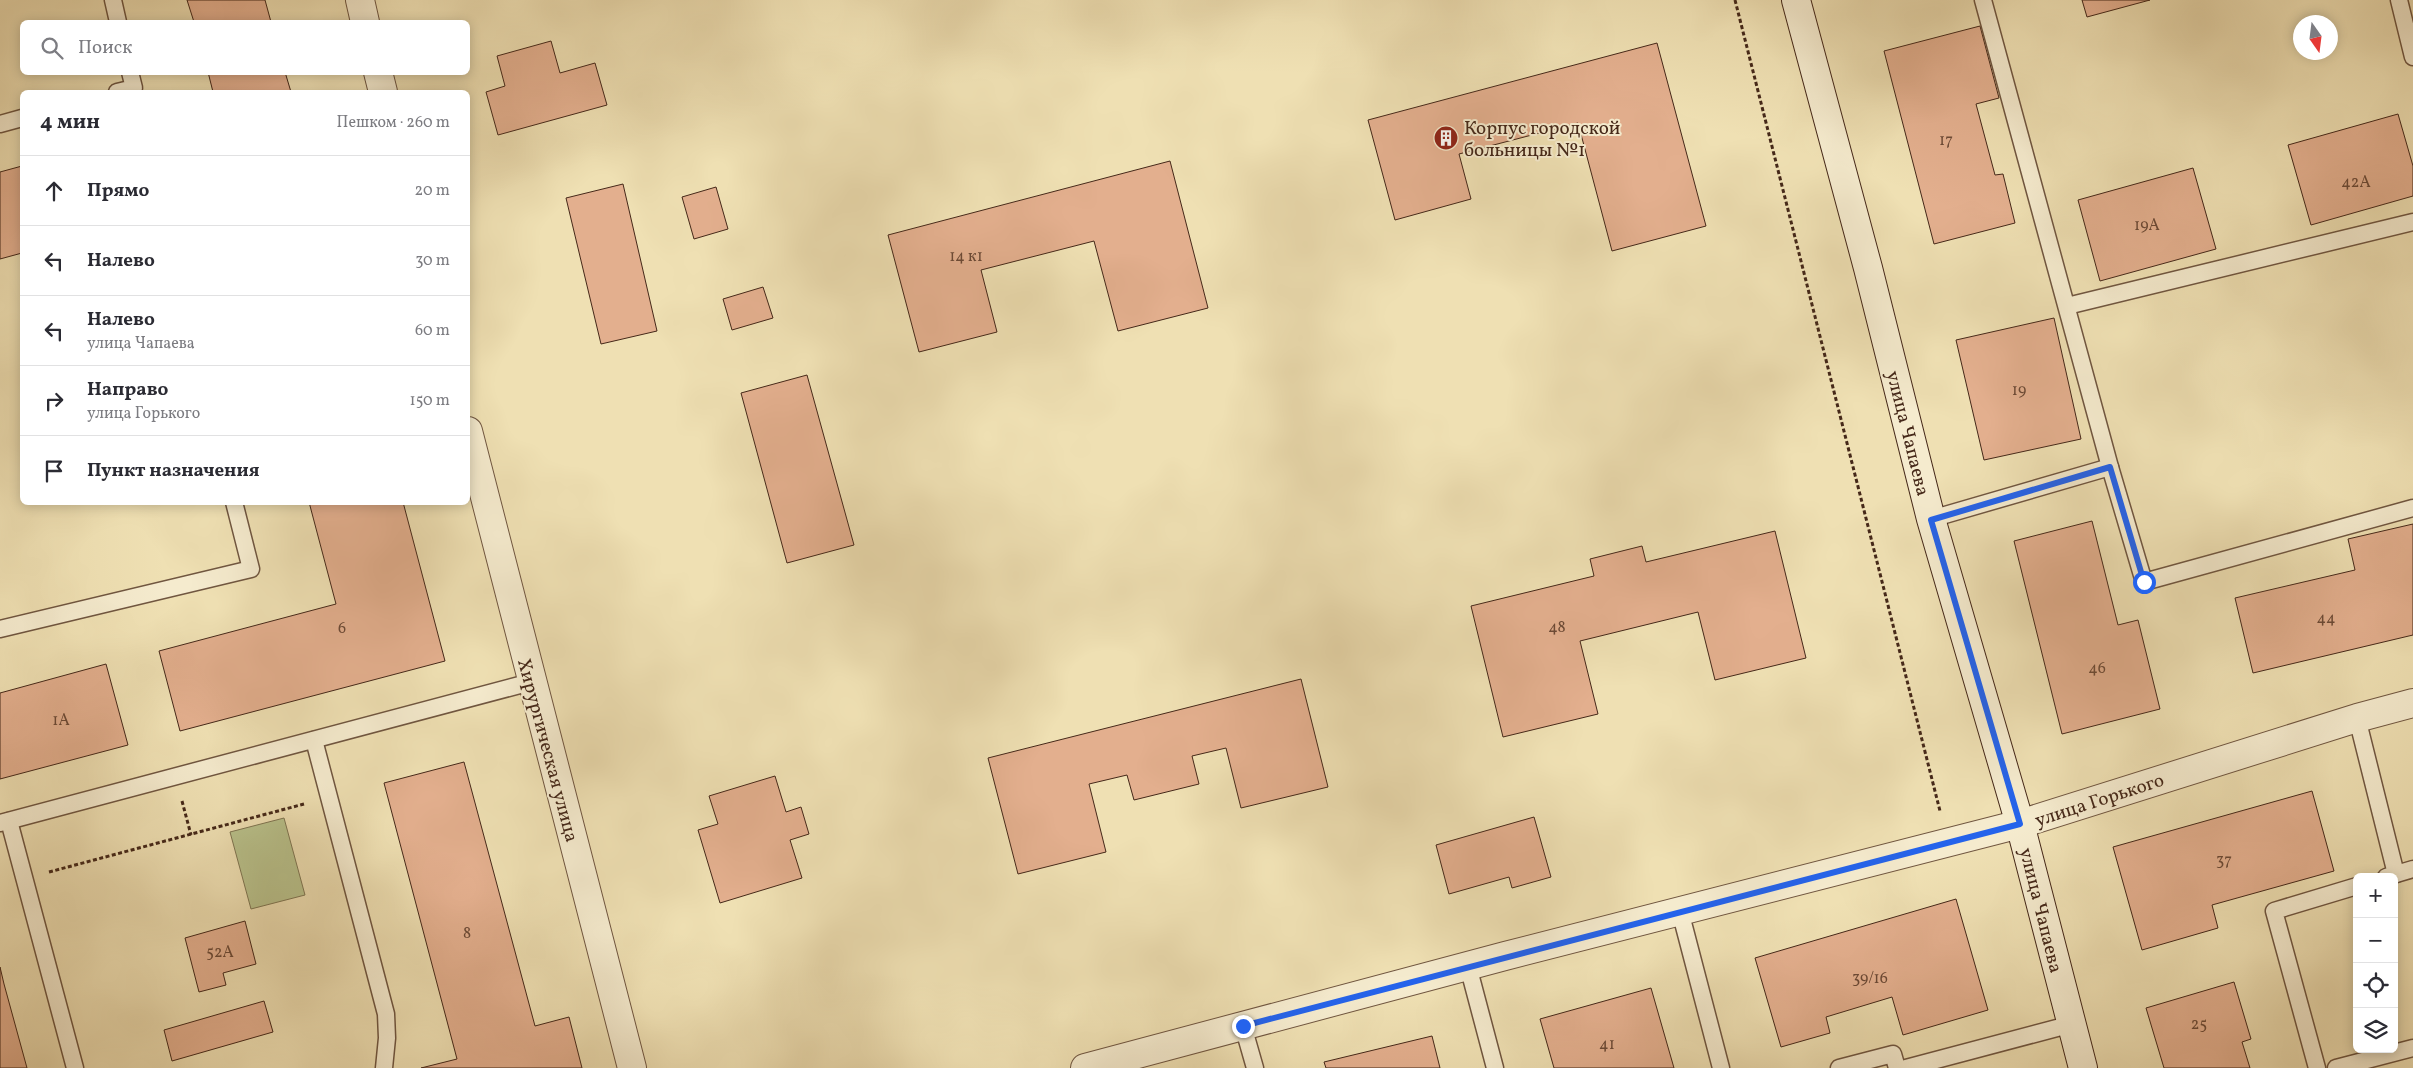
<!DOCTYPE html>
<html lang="ru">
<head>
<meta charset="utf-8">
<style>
  body { margin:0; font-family:Vollkorn,serif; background:#f7f7f7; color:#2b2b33 }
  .controls { position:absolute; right:15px; bottom:15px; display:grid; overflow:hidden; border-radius:8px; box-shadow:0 2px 12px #0003 }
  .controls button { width:45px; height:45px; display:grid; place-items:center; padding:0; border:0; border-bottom:1px solid #e1e1e2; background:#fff; color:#2b2b33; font:25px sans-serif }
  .compass { position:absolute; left:2293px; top:15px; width:45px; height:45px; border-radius:50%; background:#fff; box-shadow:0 2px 12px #0003; rotate:166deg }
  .stop { position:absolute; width:15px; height:15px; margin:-11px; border:4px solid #2563eb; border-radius:50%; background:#fff }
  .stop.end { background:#2563eb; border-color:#fff; box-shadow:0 1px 5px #0008 }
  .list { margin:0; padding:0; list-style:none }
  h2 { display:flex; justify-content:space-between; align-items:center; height:65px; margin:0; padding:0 20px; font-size:21px }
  h2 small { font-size:16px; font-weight:400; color:#7c7c81 }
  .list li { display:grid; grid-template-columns:32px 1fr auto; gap:15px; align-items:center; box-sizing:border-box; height:70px; padding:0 20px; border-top:1px solid #e1e1e2 }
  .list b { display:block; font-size:19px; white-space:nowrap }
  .list p { margin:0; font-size:16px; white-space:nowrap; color:#7c7c81 }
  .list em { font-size:16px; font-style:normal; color:#7c7c81 }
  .icon { flex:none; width:28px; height:28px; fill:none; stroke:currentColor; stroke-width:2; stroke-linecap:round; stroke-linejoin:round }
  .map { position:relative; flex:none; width:2413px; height:1068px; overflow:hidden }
  .search { position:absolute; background:#fff; box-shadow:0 2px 12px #0003; left:20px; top:20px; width:450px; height:55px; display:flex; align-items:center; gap:12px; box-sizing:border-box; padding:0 18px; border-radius:8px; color:#7c7c81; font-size:19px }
  .panel { position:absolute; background:#fff; box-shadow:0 2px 12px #0003; left:20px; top:90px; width:450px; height:415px; border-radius:8px }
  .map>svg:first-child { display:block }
  .green { fill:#b9c28c; stroke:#7f7552 }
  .building { fill:#e3af8e; stroke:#452819 }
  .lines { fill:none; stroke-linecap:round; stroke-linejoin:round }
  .lane-casing { stroke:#705640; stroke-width:19 }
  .street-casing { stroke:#705640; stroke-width:30 }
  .secondary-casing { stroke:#452819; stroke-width:30 }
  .path { stroke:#452819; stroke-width:3; stroke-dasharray:4 2.5; stroke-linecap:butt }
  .lane { stroke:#f5ebce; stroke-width:16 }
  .street { stroke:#f5ebce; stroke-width:28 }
  .secondary { stroke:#f5ebce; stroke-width:28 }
  .route { stroke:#2563eb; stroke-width:6 }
  .labels { text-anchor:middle; stroke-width:4; stroke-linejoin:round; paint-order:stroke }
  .number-label { font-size:16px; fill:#6c4a36 }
  .poi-label { font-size:19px; fill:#452819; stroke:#f5ebce; text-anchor:start }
  .street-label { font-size:19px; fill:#452819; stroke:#f5ebce }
</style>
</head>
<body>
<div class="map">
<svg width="2413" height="1068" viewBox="0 0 2413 1068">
  <rect width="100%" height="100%" fill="#efe0b3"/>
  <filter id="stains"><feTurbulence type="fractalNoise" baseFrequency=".004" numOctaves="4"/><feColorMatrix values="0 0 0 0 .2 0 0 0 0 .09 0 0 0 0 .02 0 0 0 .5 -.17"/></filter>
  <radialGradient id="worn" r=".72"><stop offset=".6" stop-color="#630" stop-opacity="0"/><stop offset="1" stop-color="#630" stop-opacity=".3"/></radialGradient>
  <!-- green -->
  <polygon class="green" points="284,818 305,895 251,909 230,832"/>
  <!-- building -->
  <g class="building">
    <polygon points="187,0 265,0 271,22 194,22"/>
    <polygon points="2082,0 2150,0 2087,17"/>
    <polygon points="1980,26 1999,98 1976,104 1995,175 2003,174 2015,223 1934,244 1884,51"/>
    <polygon points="551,41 560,73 595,63 607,105 498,135 486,92 505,86 497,56"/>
    <polygon points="1657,43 1706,226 1612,251 1578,123 1459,154 1471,199 1395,220 1368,120"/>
    <polygon points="208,72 285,72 291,92 213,92"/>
    <polygon points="2398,114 2413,166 2413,196 2311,225 2288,145"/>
    <polygon points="1170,161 1208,308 1118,331 1094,241 981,270 997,332 919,352 888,235"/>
    <polygon points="22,166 22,253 0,259 0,172"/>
    <polygon points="2193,168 2216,249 2100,281 2078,200"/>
    <polygon points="623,184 657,331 601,344 566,198"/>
    <polygon points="716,187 728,229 694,239 682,197"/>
    <polygon points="763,287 773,318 732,330 723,299"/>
    <polygon points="2054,318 2081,439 1984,460 1956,340"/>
    <polygon points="807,375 854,545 787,563 741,393"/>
    <polygon points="309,502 403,502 445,661 180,731 159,651 336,604"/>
    <polygon points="2092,521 2118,625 2138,620 2160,709 2062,734 2014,541"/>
    <polygon points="2413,524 2413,635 2253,673 2235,598 2355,570 2348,539"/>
    <polygon points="1775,531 1806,658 1715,680 1698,612 1580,641 1598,714 1503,737 1471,606 1594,576 1590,559 1642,546 1646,562"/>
    <polygon points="106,664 128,745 0,779 0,693"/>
    <polygon points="1301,679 1328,787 1241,808 1226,748 1192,756 1199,784 1134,800 1127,775 1089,784 1106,852 1018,874 988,758"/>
    <polygon points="464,762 535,1026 569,1017 582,1068 421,1068 457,1059 384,783"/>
    <polygon points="775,776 786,812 801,807 809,834 790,840 802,878 720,903 698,830 718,824 709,796"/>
    <polygon points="2312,791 2334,871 2212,905 2218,928 2142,950 2113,847"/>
    <polygon points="1534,817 1551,877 1512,888 1509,877 1449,894 1436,845"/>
    <polygon points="1956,899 1988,1010 1903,1035 1892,997 1826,1017 1830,1033 1781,1047 1755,958"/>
    <polygon points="245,921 256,964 223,973 226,985 199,992 185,938"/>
    <polygon points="0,967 4,984 27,1068 0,1068"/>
    <polygon points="2234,982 2251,1039 2242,1042 2250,1068 2164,1068 2146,1008"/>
    <polygon points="1651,988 1674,1068 1554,1068 1540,1019"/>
    <polygon points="264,1001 273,1032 172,1061 164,1030"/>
    <polygon points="1432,1036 1440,1068 1326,1068 1324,1062"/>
  </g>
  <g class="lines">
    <defs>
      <g id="lane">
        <polyline points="113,0 118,22"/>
        <polyline points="1983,0 2110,467"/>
        <polyline points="2399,0 2413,57"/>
        <polyline points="117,92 134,88 130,72"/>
        <polyline points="0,124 22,118"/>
        <polyline points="2067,306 2413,222"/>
        <polyline points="1931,519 2110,467 2144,582 2413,508"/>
        <polyline points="0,629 251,569 234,502"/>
        <polyline points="2357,718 2396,874"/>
        <polyline points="314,740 386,1014 387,1038 384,1068"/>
        <polyline points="9,821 75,1068"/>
        <polyline points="0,823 531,682"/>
        <polyline points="2386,877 2413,869"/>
        <polyline points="1680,911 1721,1068"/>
        <polyline points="1468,966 1495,1068"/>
        <polyline points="1243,1026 1255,1068"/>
        <polyline points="1839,1068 1893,1054 1897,1068"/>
        <polyline points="1906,1068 2072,1024"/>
        <polyline points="2317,1068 2274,911 2357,886"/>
        <polyline points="2336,1068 2413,1048"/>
      </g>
      <g id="street">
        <polyline points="360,0 365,22"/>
        <polyline points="378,72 383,92"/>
        <polyline points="468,431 632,1068"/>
        <polyline points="1085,1068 1505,956 2020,824 2357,718 2413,703"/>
      </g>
      <polyline id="secondary" points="1796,0 1868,268 1931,519 2020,824 2083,1068"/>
    </defs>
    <!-- lane casing -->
    <use href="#lane" class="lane-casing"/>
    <!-- street casing -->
    <use href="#street" class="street-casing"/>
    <!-- secondary casing -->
    <use href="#secondary" class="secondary-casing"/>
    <!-- path -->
    <g class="path">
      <polyline points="1735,0 1940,811"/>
      <polyline points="182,801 191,835"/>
      <polyline points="49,872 304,804"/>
    </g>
    <!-- lane -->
    <use href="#lane" class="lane"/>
    <!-- street -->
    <use href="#street" class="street"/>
    <!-- secondary -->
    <use href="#secondary" class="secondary"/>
  </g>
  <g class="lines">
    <!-- route -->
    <polyline class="route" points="1243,1026 2020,824 1931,520 2110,467 2144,582"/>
  </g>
  <!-- icons -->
  <defs>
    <symbol id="building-disc" viewBox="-11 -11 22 22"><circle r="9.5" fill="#8f2418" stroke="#f5ebce"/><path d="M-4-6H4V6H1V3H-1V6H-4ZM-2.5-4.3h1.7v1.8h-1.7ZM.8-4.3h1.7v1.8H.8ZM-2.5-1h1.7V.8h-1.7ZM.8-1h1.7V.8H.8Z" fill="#fff"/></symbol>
  </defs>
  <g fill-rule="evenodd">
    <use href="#building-disc" x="1432" y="124" width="28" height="28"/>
  </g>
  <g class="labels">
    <!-- number labels -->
    <g class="number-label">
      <text x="1946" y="145">17</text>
      <text x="2356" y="187">42А</text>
      <text x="2147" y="230">19А</text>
      <text x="966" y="261">14 к1</text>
      <text x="2019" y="395">19</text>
      <text x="2326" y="623">44</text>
      <text x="1557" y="632">48</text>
      <text x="342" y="633">6</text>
      <text x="2097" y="673">46</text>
      <text x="61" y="725">1А</text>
      <text x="2224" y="865">37</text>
      <text x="467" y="938">8</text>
      <text x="220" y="957">52А</text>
      <text x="1870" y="983">39/16</text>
      <text x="2199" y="1029">25</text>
      <text x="1607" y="1049">41</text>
    </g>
    <!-- poi labels -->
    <g class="poi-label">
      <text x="1464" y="134">Корпус городской<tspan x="1464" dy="22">больницы №1</tspan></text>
    </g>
    <!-- street labels -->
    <g class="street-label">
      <text transform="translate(1909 433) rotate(76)" y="7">улица Чапаева</text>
      <text transform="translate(549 750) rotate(75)" y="7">Хирургическая улица</text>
      <text transform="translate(2099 799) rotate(-18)" y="7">улица Горького</text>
      <text transform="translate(2042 910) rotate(76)" y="7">улица Чапаева</text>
    </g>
  </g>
  <rect width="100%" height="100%" filter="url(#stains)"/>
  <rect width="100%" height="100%" fill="url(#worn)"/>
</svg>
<div class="controls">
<button>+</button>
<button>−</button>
<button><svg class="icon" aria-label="locate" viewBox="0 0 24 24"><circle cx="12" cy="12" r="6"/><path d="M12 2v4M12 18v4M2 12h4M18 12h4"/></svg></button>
<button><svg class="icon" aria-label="layers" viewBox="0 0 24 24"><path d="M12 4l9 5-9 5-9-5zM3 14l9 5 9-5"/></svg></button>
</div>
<svg class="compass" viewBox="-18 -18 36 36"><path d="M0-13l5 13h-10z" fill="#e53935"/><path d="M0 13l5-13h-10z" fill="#7c7c81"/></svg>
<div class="stop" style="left:2144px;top:582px"></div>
<div class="stop end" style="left:1243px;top:1026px"></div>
<div class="search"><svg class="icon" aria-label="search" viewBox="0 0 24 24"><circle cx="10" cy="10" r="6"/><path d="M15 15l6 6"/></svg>Поиск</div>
<section class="panel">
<h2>4 мин<small>Пешком · 260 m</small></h2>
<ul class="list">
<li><svg class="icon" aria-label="ahead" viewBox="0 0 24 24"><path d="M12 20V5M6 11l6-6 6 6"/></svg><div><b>Прямо</b></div><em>20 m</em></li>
<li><svg class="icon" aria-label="left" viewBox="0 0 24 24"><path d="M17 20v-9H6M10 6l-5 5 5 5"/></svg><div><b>Налево</b></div><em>30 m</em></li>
<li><svg class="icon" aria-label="left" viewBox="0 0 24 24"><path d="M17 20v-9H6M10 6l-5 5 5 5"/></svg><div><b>Налево</b><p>улица Чапаева</p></div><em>60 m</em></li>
<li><svg class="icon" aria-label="right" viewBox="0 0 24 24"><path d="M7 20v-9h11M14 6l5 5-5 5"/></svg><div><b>Направо</b><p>улица Горького</p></div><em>150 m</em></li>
<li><svg class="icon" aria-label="arrive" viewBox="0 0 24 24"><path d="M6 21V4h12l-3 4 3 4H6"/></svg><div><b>Пункт назначения</b></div></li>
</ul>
</section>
</div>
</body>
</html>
